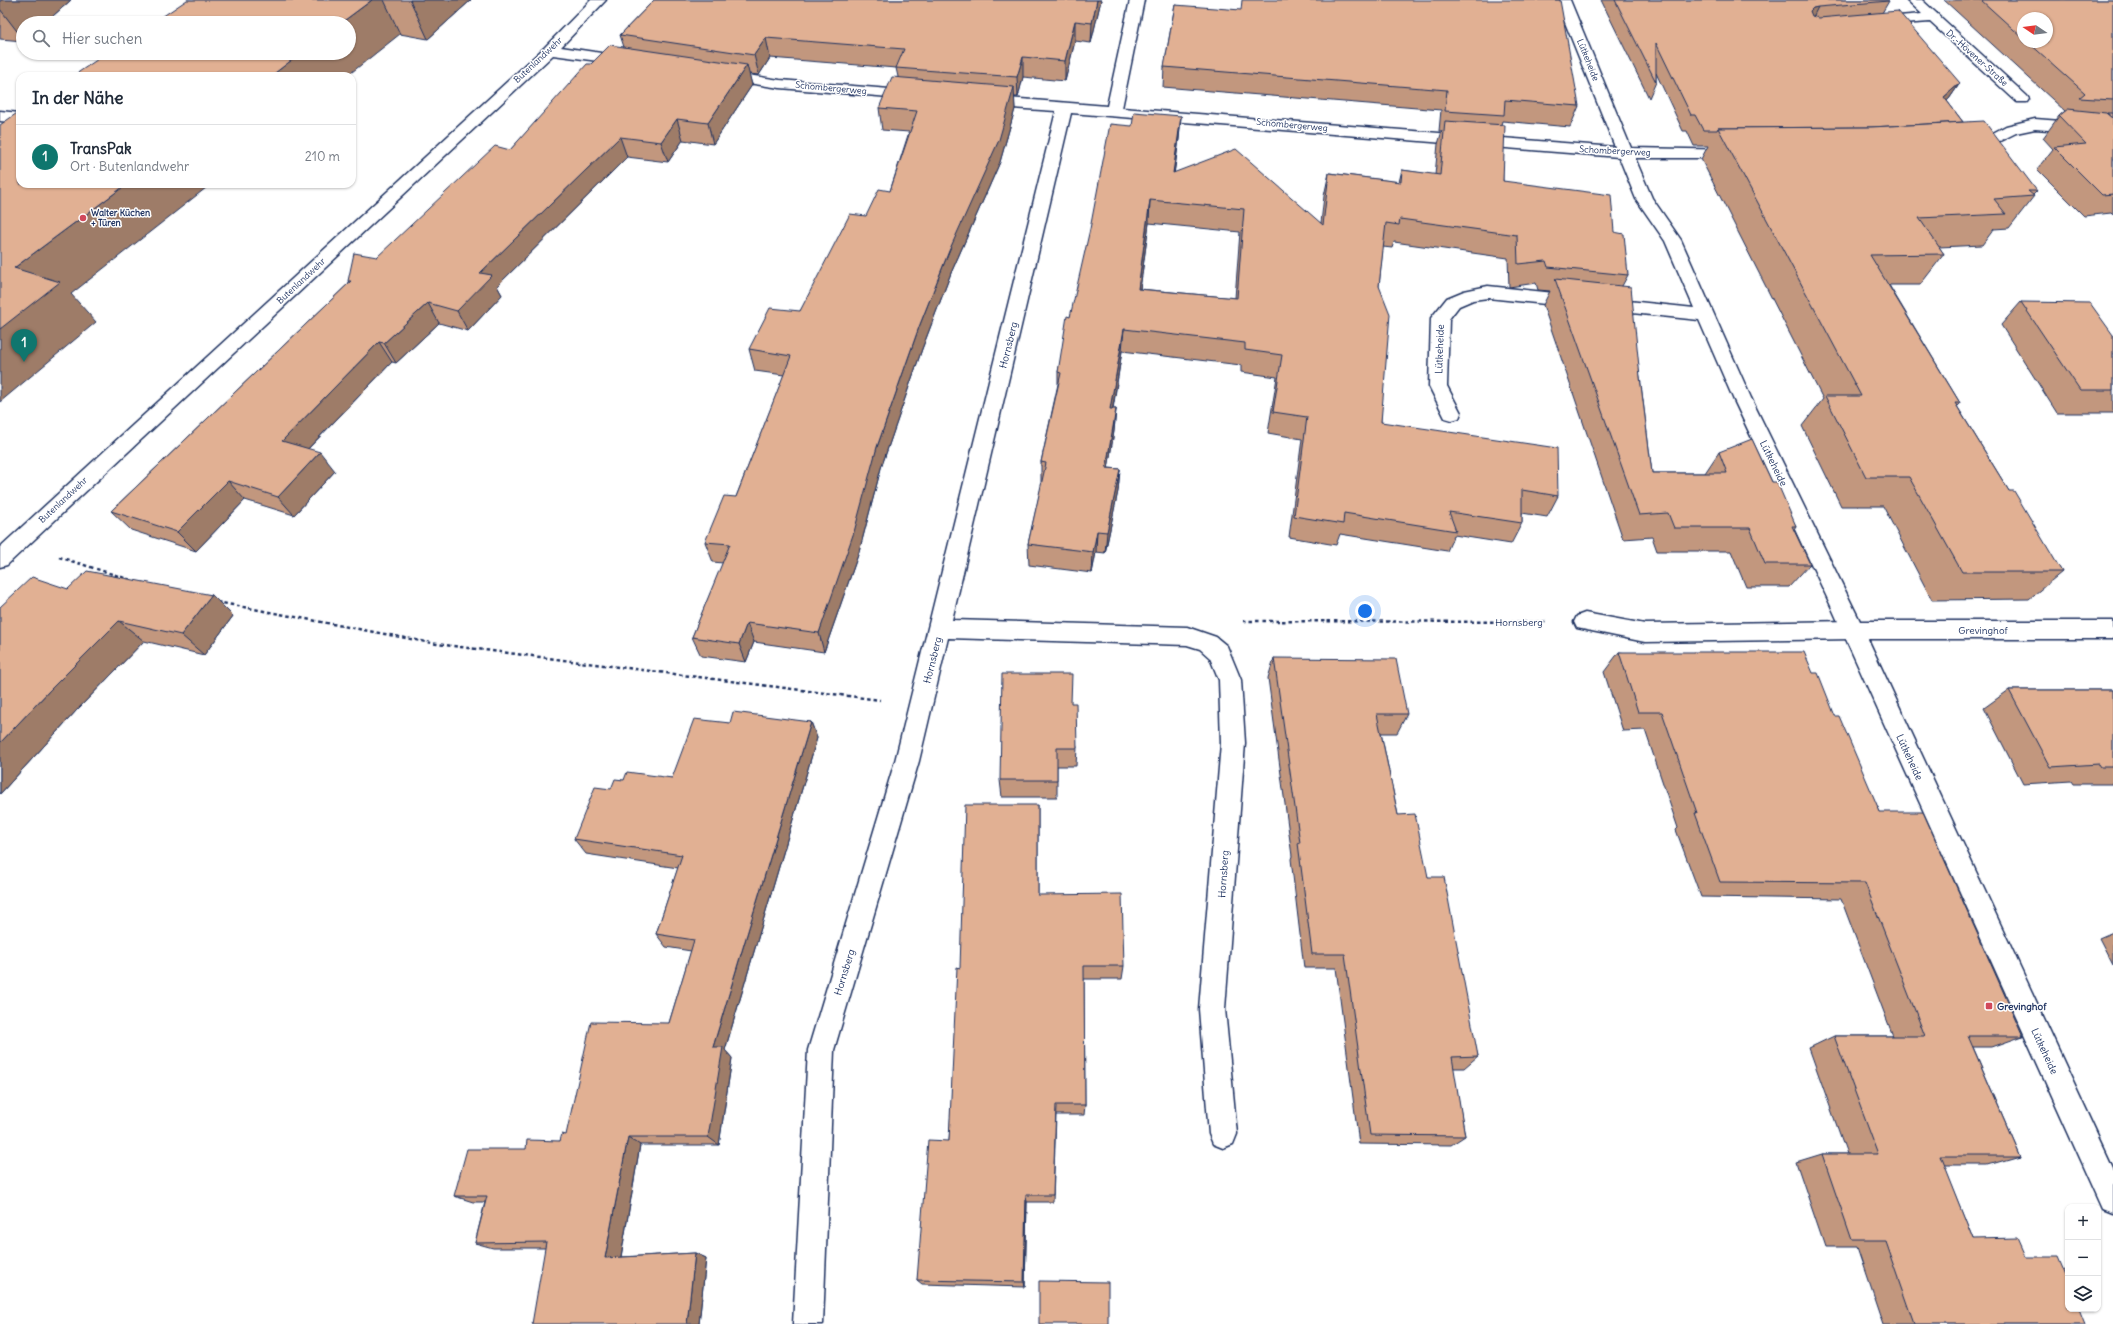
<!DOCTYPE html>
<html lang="de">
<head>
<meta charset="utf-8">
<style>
  body { margin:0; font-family:Delius,sans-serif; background:#f2f2f3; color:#1f2937 }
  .controls { position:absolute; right:12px; bottom:12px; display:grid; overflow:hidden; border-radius:8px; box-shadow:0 1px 3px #0004 }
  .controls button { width:36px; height:36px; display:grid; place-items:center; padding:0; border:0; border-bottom:1px solid #e0e1e3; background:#fff; color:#1f2937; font:20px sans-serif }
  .compass { position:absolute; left:2017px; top:12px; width:36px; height:36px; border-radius:50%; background:#fff; box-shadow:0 1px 3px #0004; rotate:283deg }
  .you { position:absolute; left:1365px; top:611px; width:14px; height:14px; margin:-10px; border:3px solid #fff; border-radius:50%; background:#1a73e8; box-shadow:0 0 0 6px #1a73e833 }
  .badge { display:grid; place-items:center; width:26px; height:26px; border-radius:50%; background:#0f766e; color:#fff; font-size:13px; font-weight:700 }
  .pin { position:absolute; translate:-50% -33px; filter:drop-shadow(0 1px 2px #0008) }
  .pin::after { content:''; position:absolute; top:21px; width:14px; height:12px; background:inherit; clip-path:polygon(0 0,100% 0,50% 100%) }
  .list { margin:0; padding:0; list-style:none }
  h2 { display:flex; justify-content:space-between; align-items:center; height:52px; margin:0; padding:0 16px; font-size:17px }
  h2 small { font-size:13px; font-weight:400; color:#747a83 }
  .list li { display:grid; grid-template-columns:26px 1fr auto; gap:12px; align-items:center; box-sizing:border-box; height:64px; padding:0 16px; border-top:1px solid #e0e1e3 }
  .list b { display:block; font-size:15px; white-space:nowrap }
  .list p { margin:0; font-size:13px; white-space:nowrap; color:#747a83 }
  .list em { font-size:13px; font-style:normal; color:#747a83 }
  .icon { flex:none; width:22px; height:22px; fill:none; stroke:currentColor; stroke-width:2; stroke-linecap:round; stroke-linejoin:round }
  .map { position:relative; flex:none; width:2113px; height:1324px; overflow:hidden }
  .search { position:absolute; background:#fff; box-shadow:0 1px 3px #0004; left:16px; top:16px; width:340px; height:44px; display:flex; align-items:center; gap:10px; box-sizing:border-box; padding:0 14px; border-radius:22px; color:#747a83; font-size:15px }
  .panel { position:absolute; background:#fff; box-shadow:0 1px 3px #0004; left:16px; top:72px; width:340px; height:116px; border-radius:12px }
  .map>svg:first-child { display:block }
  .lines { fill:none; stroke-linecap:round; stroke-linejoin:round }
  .service-casing { stroke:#1b2f5e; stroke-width:3 }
  .minor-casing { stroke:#1b2f5e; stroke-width:3 }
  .path { stroke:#1b2f5e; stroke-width:2.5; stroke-dasharray:3.5 3; stroke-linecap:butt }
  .service { fill:#fff; fill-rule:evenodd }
  .minor { fill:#fff; fill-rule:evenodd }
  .wall { fill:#c2977e; stroke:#1b2f5e; fill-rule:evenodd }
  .shaded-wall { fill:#9e7b67; stroke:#1b2f5e }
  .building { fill:#e1b093; stroke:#1b2f5e; fill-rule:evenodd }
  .poi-dot { fill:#d1495b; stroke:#fff; stroke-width:1.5 }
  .labels { text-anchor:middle; stroke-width:3; stroke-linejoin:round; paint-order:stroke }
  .far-street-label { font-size:9px; fill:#1b2f5e; stroke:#fff }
  .far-poi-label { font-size:9px; font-weight:bold; fill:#1b2f5e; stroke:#fff; text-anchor:start }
  .street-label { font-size:10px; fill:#1b2f5e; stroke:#fff }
  .poi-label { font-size:10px; font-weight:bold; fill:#1b2f5e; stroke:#fff; text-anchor:start }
</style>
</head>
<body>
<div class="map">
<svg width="2113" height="1324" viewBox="0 0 2113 1324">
  <rect width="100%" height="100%" fill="#fff"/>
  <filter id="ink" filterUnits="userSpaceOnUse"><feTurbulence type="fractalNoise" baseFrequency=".025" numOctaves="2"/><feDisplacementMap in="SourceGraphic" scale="8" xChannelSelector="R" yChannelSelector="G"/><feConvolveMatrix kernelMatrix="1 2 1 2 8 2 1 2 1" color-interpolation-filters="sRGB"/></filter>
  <g filter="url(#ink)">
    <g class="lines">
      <defs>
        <polygon id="service" points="1585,613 1645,624 1853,621 1861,624 1864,630 1861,636 1853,639 1645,642 1577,628 1574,622 1577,616"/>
        <g id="minor">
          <polygon points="591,0 606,0 561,47 628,57 633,58 635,61 633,64 628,65 553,55 7,565 0,567 0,547 545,47"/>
          <polygon points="1130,0 1144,0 1122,108 1615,147 1556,0 1570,0 1631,148 1741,150 1743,153 1741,156 1735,158 1635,158 1652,198 1681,240 1751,398 1860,621 2113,621 2113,639 1868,639 2113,1167 2113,1213 2103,1209 1831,606 1733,398 1699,320 1488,298 1473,300 1459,306 1449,319 1447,386 1461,413 1459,418 1452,420 1445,418 1429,386 1431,318 1447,298 1464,291 1488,286 1694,308 1665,241 1636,199 1619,157 1071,113 952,620 1187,627 1216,637 1227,646 1241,680 1245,743 1225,1009 1237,1134 1233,1144 1223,1148 1213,1144 1209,1134 1199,1009 1221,743 1219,680 1210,658 1200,649 1187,645 948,638 919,761 834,1050 823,1324 793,1324 808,1050 895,761 1056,111 984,106 979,104 976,101 979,98 984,96 1107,106"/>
          <polygon points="1907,0 1922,0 2027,96 2029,99 2027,102 2017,102 1930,22 1875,26 1870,25 1868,22 1870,19 1875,18 1922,14"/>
          <polygon points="721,71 780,80 914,91 919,92 921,95 919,98 914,99 780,88 716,78 714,75 716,72"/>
          <polygon points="0,111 20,113 20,123 0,121"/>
          <polygon points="2035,119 2100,124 2113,123 2113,133 2100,134 2035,129 2016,133 1988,147 1968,150 1962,148 1960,145 1962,142 1980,140 2006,126"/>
        </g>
      </defs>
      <!-- service casing -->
      <use href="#service" class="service-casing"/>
      <!-- minor casing -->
      <use href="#minor" class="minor-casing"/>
      <!-- path -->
      <g class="path">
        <polyline points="59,557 131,580"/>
        <polyline points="217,602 437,644 880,700"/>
        <polyline points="1243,621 1548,622"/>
      </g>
      <!-- service -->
      <use href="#service" class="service"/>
      <!-- minor -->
      <use href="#minor" class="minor"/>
    </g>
    <!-- wall -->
    <g class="wall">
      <polygon points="0,0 71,0 45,23 23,23 23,41 0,39"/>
      <polygon points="187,0 471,0 428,39 400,34"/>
      <polygon points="654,0 1101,0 1091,43 1075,41 1065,81 1023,77 1018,97 1014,97 1015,109 1000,162 951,273 922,349 881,468 859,552 824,652 754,642 746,662 701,656 692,637 723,563 713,562 705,542 736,497 784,375 755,371 749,349 800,311 866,216 890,191 909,132 882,130 879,108 898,77 896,68 770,58 759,75 749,74 752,85 713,144 683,140 668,162 627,157 497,286 502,295 468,331 439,323 396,363 392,362 308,449 335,471 294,515 245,500 196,551 131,530 111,511 349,283 348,281 510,150 591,64 624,47 620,35"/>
      <polygon points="1601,0 1888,0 1889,1 1882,13 1960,83 1949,99 1947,101 1963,122 2037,191 2033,195 2034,196 2009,228 1994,229 1982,245 1939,247 1944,254 1920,285 1889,285 1960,403 1957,406 2009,491 2062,572 2029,599 1932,600 1883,506 1841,506 1802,426 1823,399 1701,159 1708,146 1694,146 1687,131 1683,131 1656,73 1656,82 1649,98"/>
      <path d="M1944,0H2113V215L2111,213L2084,216L2037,169L2053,149L2043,138L2059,116L2065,111ZM2023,18L2047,42H2023Z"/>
      <path d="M1175,5L1579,106L1570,127L1502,121L1501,125L1503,181L1614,232L1628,275L1622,286L1640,377L1652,473H1705L1719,452L1772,482L1796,526L1794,529L1810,564L1789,587H1746L1731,551H1657L1652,537L1623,539L1543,305L1550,291L1538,290L1536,283L1509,287L1508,258L1394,242L1392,248L1383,247L1379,286L1381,422L1558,496L1547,517L1522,513V523L1511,544L1454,535L1447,551L1340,534L1336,545L1289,537L1302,439L1268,433L1277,377L1241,372V365L1122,351L1113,409H1116L1114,431L1108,468L1120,469L1118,491L1105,553L1096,552L1092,573L1029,565L1028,544L1042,483H1041V462L1058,384V372L1070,317L1132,126L1181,116L1179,139L1174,173L1321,223L1324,196L1329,173L1399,182L1402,170L1435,175L1438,144L1442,131H1439L1441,110L1163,87L1164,67ZM1149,223L1240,232L1235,298L1140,289Z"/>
      <polygon points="2021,302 2113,335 2113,413 2057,413 2001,325"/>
      <polygon points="68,589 212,595 233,616 204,655 144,641 76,711 0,794 0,607"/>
      <polygon points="1619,652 1813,673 1835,716 1880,812 2023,1036 1992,1047 1973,1047 2020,1156 1988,1165 1943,1165 1973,1239 2027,1256 2085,1324 1883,1324 1857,1247 1825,1247 1796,1162 1822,1154 1847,1154 1809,1048 1834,1036 1893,1036 1841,899 1701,897 1676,830 1678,828 1645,730 1623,731 1604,672"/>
      <polygon points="1274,658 1407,714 1397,733 1381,733 1398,815 1428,877 1478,1056 1464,1068 1453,1068 1465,1136 1451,1145 1359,1144 1336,968 1304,968 1291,859 1292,856 1268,678"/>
      <polygon points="2009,690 2113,690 2113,784 2073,784 2071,781 2023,784 1984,708"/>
      <polygon points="1071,703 1077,748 1076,766 1057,766 1057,797 1002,797 1000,780"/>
      <polygon points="811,722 817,738 725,1050 732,1058 719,1145 640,1145 621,1257 695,1253 706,1258 699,1324 545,1248 493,1248 475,1243 485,1202 473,1202 454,1196 526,1149 560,1141 566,1135 669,1023 691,951 666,947 656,934 678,868 586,854 574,839 611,789 624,780 672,778 730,723"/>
      <polygon points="1038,805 1038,895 1124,966 1122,979 1084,979 1085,1105 1084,1115 1056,1115 1053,1202 1027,1202 1025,1287 922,1284 917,1280 949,1141 960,968"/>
      <polygon points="2113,932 2113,965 2099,938"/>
    </g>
    <!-- shaded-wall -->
    <g class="shaded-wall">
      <polygon points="1,0 71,0 45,23 23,23 23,39 0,9 0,1"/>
      <polygon points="372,0 384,0 400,34 347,76 271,76 301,53 349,53 349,23 341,23"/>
      <polygon points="410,0 471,0 428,39"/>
      <polygon points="1097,0 1101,0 1091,43 1092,23"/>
      <polygon points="1818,7 1810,23 1810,11 1813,8"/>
      <polygon points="1075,21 1075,41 1065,81 1065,61"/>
      <polygon points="766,38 770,58 759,75 754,55"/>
      <polygon points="1023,57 1023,77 1018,97 1017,77"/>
      <polygon points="747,65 752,85 713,144 708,123"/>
      <polygon points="1960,83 1949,99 1933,113 1944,97"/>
      <polygon points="1014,87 1015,109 1000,162 951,273 922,349 881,468 859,552 824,652 819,633 877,447 919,327 949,251"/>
      <polygon points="1181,116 1179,139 1171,196 1173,173"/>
      <polygon points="677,119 683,140 668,162 661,142"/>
      <polygon points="620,137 627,157 497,286 502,295 468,331 457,311 480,273"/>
      <polygon points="127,184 211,184 71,294 96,322 0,402 0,329 14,268"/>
      <polygon points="1150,200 1149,223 1137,311 1138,289"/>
      <polygon points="428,303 439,323 396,363 384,343"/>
      <polygon points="1124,329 1122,351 1109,431 1110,409"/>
      <polygon points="379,342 392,362 297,460 282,441"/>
      <polygon points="1116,409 1114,431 1105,489 1106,468"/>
      <polygon points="320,452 335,471 294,515 278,497"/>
      <polygon points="1120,469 1118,491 1105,553 1107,532"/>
      <polygon points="228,481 245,500 196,551 177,532"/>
      <polygon points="1097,531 1096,552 1092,573 1093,552"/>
      <polygon points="212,595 233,616 204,655 181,635"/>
      <polygon points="119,621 144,641 76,711 0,794 0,743 49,691"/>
      <polygon points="747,623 754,642 746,662 739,644"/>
      <polygon points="811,722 817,738 725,1050 732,1058 719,1145 708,1137 713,1047"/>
      <polygon points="628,1137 640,1145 620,1262 605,1258"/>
      <polygon points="1026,1195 1027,1202 1025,1287 1024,1282"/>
      <polygon points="695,1253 706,1258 699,1324 687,1324"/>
    </g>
    <!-- building -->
    <g class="building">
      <polygon points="187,0 372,0 341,23 153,23"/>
      <polygon points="654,0 1097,0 1092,23 1075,21 1065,61 1023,57 1017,77 896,68 904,49 766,38 754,55 620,35"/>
      <polygon points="1242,0 1560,0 1579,106 1505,100 1504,115 1445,111 1447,90 1164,67 1175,5 1241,10"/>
      <polygon points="1615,0 1888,0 1889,1 1818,7 1813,8 1810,11 1812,16 1819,18 1898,11 1960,83 1944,97 1963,122 1871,127 1718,128 1717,130 1703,130 1695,115 1691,115 1656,43 1656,82"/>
      <polygon points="1981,0 2113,0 2113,100 2079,98 2085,93 2028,42 2047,42 2047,18 2023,18 2023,38"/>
      <polygon points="610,45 747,65 708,123 677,119 661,142 620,137 480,273 492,275 457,311 428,303 384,343 379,342 282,441 320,452 278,497 228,481 177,532 111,511 351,281 348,281 354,253 377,257 495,146 510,150 587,64 591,64"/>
      <polygon points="107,53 301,53 271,76 73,76"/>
      <polygon points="892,77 1014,87 999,140 949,251 919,327 877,447 854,532 819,633 747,623 739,644 692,637 730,544 705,542 724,496 736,497 791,356 749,349 770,308 800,311 850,214 866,216 879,189 890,191 917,111 879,108"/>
      <polygon points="2068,109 2106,113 2113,119 2113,194 2102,195 2054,147 2086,144 2059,116"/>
      <polygon points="20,111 20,184 127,184 14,268 60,282 0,329 0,125"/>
      <path d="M1134,112L1181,116L1173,173L1236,149L1323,225L1329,173L1401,182L1402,170L1440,175L1445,121L1505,125L1503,181L1611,195L1614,232L1624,234L1628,275L1548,267L1546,261L1518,264L1517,235L1400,219L1399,225L1386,223L1379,286L1390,314L1381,422L1557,448L1558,496L1522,490V523L1449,512L1456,531L1344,513L1343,524L1294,516L1307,417L1273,412L1282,355L1245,350V343L1124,329L1110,409H1116L1106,468L1120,469L1107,532L1097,531L1093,552L1028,544L1046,463L1041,462L1061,373L1058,372L1067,316L1070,317L1090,229L1110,124L1132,126ZM1150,200L1244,209L1237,298L1138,289Z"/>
      <polygon points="2107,113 2113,113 2113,118"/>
      <polygon points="1984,121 2037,191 2028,191 2034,196 1994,199 2006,214 1919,218 1944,254 1870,255 1960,403 1955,403 2009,491 2014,491 2062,572 1962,572 1909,477 1866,477 1825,396 1861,396 1718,128 1871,127"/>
      <polygon points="1555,279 1631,287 1640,377 1652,473 1727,473 1719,452 1752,439 1772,482 1777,482 1796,526 1792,526 1810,564 1765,564 1750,528 1674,528 1668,513 1639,515"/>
      <polygon points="2021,302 2090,303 2113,335 2113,390 2080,390"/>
      <polygon points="87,571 212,595 181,635 119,621 49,691 0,743 0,607 32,577 68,589"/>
      <polygon points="1619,652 1804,652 1813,673 1818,673 1835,716 1839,716 1880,812 1923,812 2023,1036 1968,1036 2020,1156 1940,1156 1973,1239 2019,1238 2027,1256 2057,1256 2068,1282 2068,1309 2079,1309 2085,1324 1914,1324 1885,1241 1852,1241 1822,1154 1878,1154 1834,1036 1925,1036 1865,883 1720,882 1695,813 1697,813 1662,712 1638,712"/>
      <polygon points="1274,658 1396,659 1407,714 1377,714 1398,815 1415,814 1428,877 1444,877 1478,1056 1452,1057 1465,1136 1370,1135 1345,954 1312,954 1298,843 1300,843"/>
      <polygon points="1002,674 1072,674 1071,703 1076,703 1077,748 1057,748 1057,780 1000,780"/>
      <polygon points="2009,690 2113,690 2113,767 2101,767 2099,764 2050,767"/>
      <polygon points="733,712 811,722 713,1047 723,1047 708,1137 628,1137 605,1258 695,1253 687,1324 532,1324 546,1242 475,1243 487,1196 454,1196 467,1149 526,1149 527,1140 560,1141 562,1134 566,1135 591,1022 669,1023 694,940 656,934 682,855 574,839 595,787 611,789 615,779 624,780 627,772 672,778 694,719 730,723"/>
      <polygon points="965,805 1038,805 1038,895 1122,894 1124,966 1084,966 1085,1105 1056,1105 1053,1195 1026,1195 1024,1282 917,1280 928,1140 949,1141 957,967 960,968"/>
      <polygon points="1039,1281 1108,1282 1108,1324 1039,1324"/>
    </g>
  </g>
  <!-- markers -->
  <g class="poi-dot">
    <circle cx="83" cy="218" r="4"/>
    <rect x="1985" y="1002" width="8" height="8" rx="2"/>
  </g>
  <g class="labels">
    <!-- far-street labels -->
    <g class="far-street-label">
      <text transform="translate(1977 58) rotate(42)" y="3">Dr.-Hövener-Straße</text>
      <text transform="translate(538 60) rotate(-43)" y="3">Butenlandwehr</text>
      <text transform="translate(1588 60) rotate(68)" y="3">Lütkeheide</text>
      <text transform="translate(831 88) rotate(5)" y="3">Schombergerweg</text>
      <text transform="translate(1292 125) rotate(5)" y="3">Schombergerweg</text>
      <text transform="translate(1615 151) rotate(3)" y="3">Schombergerweg</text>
      <text transform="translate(301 281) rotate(-43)" y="3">Butenlandwehr</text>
      <text transform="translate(63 500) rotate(-43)" y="3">Butenlandwehr</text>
    </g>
    <!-- far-poi labels -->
    <g class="far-poi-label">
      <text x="91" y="216">Walter Küchen<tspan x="91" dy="10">+ Türen</tspan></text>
    </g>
    <!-- street labels -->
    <g class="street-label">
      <text transform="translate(1008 345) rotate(-76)" y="4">Hornsberg</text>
      <text transform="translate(1439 349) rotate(-88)" y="4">Lütkeheide</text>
      <text transform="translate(1774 463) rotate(64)" y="4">Lütkeheide</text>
      <text x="1519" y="626">Hornsberg</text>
      <text x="1983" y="634">Grevinghof</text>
      <text transform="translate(932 660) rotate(-76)" y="4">Hornsberg</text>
      <text transform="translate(1910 757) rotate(65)" y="4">Lütkeheide</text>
      <text transform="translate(1223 874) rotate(-86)" y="4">Hornsberg</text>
      <text transform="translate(844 972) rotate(-73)" y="4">Hornsberg</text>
      <text transform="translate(2045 1051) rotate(65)" y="4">Lütkeheide</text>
    </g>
    <!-- poi labels -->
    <g class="poi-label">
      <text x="1997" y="1010">Grevinghof</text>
    </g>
  </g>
</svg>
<div class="controls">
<button>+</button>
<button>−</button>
<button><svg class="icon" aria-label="layers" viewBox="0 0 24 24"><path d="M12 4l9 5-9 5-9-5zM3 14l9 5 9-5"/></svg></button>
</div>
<svg class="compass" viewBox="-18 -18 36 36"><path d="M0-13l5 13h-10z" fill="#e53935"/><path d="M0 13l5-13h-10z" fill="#747a83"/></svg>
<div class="you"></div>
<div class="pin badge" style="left:24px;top:362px">1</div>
<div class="search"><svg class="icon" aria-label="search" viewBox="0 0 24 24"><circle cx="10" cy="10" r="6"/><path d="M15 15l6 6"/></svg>Hier suchen</div>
<section class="panel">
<h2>In der Nähe<small></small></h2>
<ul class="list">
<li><span class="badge">1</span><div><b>TransPak</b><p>Ort · Butenlandwehr</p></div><em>210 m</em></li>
</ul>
</section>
</div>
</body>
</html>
